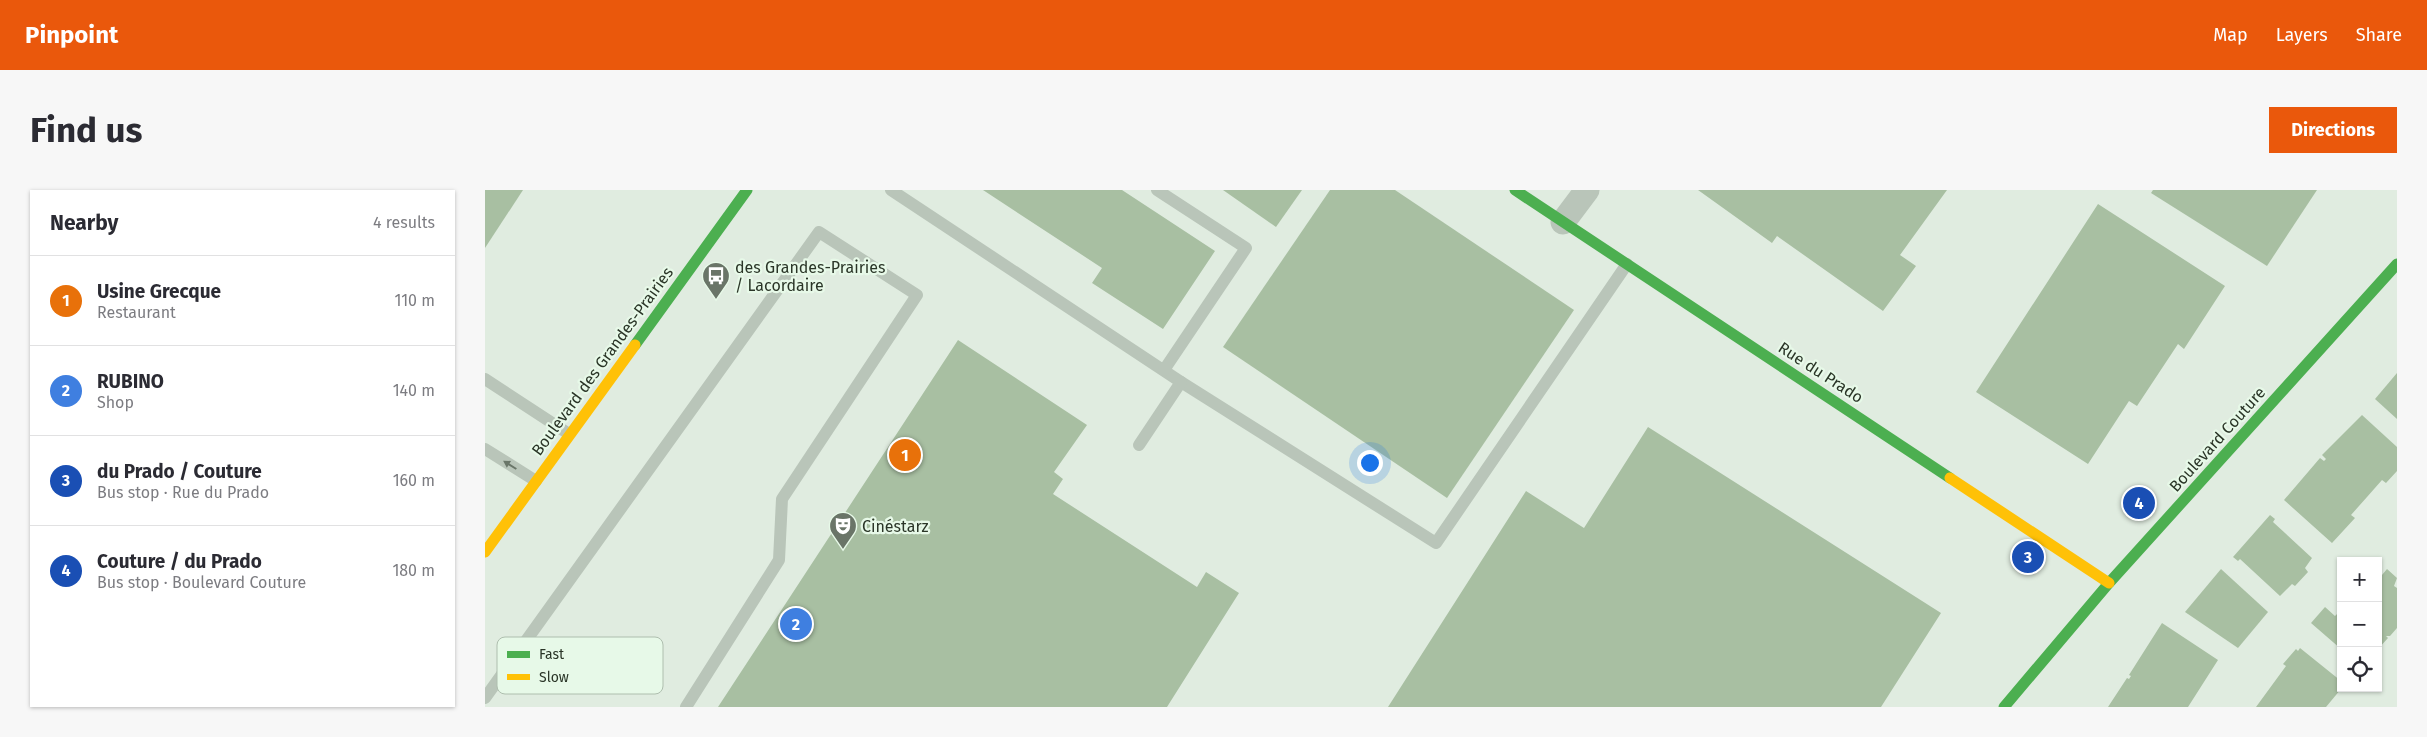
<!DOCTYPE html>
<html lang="en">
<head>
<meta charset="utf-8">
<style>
  body { margin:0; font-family:"Fira Sans",sans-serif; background:#f7f7f7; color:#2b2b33 }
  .controls { position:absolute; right:15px; bottom:15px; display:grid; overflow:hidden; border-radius:0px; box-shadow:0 1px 4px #0004 }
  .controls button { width:45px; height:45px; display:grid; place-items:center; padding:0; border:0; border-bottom:1px solid #e1e1e2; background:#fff; color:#2b2b33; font:25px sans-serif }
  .you { position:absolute; left:884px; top:272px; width:18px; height:18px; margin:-12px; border:4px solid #fff; border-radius:50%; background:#1a73e8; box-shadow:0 0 0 8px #1a73e833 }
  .badge { display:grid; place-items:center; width:32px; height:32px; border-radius:50%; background:#ea580c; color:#fff; font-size:16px; font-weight:700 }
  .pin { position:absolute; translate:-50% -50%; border:2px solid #fff; box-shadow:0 1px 5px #0006 }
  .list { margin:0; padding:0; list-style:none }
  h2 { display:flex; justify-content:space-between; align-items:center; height:65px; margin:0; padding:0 20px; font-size:21px }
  h2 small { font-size:16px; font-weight:400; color:#7c7c81 }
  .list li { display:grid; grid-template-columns:32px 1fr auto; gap:15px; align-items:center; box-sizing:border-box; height:90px; padding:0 20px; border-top:1px solid #e1e1e2 }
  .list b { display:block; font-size:19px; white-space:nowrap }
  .list p { margin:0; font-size:16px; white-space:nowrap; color:#7c7c81 }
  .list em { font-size:16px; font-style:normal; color:#7c7c81 }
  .icon { flex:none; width:28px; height:28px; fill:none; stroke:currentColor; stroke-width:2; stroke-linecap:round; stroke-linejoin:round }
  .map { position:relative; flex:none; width:1912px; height:517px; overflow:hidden; border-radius:0px }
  header { display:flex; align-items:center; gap:30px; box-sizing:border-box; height:70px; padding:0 25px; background:#ea580c; color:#fff }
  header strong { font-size:24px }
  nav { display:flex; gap:28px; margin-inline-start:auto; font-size:18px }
  .intro { display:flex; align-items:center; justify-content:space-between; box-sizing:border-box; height:120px; padding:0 30px }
  h1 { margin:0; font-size:35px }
  .button { padding:12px 22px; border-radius:0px; background:#ea580c; color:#fff; font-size:18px; font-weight:700 }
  main { display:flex; gap:30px; padding:0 30px }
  aside { flex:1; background:#fff; border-radius:0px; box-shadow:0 1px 4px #0004 }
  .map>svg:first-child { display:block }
  .building { fill:#a8bfa2 }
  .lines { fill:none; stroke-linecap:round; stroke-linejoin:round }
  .lane { stroke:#b9c5b9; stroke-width:12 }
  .street { stroke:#b9c5b9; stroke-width:25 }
  .fast { stroke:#4caf50; stroke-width:11 }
  .slow { stroke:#ffc107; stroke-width:11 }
  .oneway { fill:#6a7669 }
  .labels { text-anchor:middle; stroke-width:4.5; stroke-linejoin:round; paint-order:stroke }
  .poi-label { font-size:16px; fill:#2a3527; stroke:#e7f9e8; text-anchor:start }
  .street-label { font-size:16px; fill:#2a3527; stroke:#e7f9e8 }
  .key { fill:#e7f9e8; stroke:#aebeae; stroke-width:1 }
  .key-label { font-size:14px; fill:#2a3527 }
</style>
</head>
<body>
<header>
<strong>Pinpoint</strong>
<nav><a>Map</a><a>Layers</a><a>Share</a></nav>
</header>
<div class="intro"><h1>Find us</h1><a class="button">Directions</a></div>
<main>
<aside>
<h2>Nearby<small>4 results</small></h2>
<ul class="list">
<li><span class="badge" style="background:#e8710a">1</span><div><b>Usine Grecque</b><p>Restaurant</p></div><em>110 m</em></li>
<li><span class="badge" style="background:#3f7fe0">2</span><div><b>RUBINO</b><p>Shop</p></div><em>140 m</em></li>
<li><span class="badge" style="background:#1a4fb4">3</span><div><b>du Prado / Couture</b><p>Bus stop · Rue du Prado</p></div><em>160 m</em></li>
<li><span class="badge" style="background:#1a4fb4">4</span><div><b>Couture / du Prado</b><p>Bus stop · Boulevard Couture</p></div><em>180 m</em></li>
</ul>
</aside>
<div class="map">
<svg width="1912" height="517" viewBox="0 0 1912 517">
  <rect width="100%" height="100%" fill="#e0ece0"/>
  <!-- building -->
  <g class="building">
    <polygon points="0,0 38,0 0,58"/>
    <polygon points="498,0 637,0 730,61 678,139 607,93 617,78"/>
    <polygon points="738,0 817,0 791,37"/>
    <polygon points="845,0 910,0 1089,120 962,308 738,157"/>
    <polygon points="1213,0 1462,0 1415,65 1431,76 1398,121 1292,46 1287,53"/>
    <polygon points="1668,0 1832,0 1782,76 1666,3"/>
    <polygon points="1613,14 1740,96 1699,159 1693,154 1652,216 1644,211 1603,274 1491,202"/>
    <polygon points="473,150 602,235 569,282 578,289 568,304 712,397 721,382 754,403 682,517 233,517"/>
    <polygon points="1912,183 1912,229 1890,209"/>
    <polygon points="1877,225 1912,257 1912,281 1901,293 1897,290 1882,307 1866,325 1870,328 1847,353 1799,310 1835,268 1839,271 1841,269 1837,265"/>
    <polygon points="1163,237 1456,423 1396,517 903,517 1041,301 1099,338"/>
    <polygon points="1785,325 1790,329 1788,332 1827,368 1820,378 1823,382 1810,396 1807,394 1795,406 1755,369 1753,371 1748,367"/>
    <polygon points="1736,379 1783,422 1753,458 1700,422"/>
    <polygon points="1902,379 1912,388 1909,396 1912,398 1912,438 1905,446 1901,446 1903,448 1893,459 1893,382 1897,385"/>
    <polygon points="1840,417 1850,426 1856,420 1856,459 1826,433"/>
    <polygon points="1677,433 1733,470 1703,517 1623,517 1642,488 1644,489 1646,486 1644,485"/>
    <polygon points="1815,458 1856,491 1856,499 1841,517 1771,517 1801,476 1798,474 1811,459 1813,461"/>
  </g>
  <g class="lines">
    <!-- lane -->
    <g class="lane">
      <polyline points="406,0 696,192 951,353 1142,74"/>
      <polyline points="672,0 761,58 679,180"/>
      <polyline points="0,189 84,244"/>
      <polyline points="654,255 696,192"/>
      <polyline points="0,259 51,291"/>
      <polyline points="0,508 334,42 432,105 297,309 294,370 201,517"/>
    </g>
    <!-- street -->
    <polyline class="street" points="1078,32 1102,0"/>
    <!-- fast -->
    <g class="fast">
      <polyline points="1030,0 1465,288"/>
      <polyline points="150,155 262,0"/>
      <polyline points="1519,517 1624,393 1912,74"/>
    </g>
    <!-- slow -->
    <g class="slow">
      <polyline points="1465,288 1624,393"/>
      <polyline points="0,362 150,155"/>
    </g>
  </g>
  <!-- one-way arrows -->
  <defs><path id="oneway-solid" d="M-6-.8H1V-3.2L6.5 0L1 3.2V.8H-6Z" transform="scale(1.25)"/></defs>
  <use class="oneway" href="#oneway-solid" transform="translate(25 275) rotate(-148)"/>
  <!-- icons -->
  <defs>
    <symbol id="bus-pin" viewBox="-11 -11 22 30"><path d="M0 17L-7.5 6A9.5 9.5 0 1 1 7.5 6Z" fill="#6a7568" stroke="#e7f9e8"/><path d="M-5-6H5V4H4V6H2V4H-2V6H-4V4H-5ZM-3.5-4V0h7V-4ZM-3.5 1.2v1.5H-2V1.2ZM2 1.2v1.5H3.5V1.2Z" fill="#fff"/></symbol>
    <symbol id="theatre-pin" viewBox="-11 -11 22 30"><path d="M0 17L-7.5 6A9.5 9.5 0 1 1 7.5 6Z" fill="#6a7568" stroke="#e7f9e8"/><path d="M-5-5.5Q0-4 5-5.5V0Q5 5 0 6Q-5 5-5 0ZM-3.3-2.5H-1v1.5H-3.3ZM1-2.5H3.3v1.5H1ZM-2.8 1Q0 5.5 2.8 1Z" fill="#fff"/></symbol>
  </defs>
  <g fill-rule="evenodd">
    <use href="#bus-pin" x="215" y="70" width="32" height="43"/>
    <use href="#theatre-pin" x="342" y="320" width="32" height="43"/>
  </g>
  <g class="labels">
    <!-- poi labels -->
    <g class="poi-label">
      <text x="250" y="83">des Grandes-Prairies<tspan x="250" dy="18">/ Lacordaire</tspan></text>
      <text x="377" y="342">Cinéstarz</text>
    </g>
    <!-- street labels -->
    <g class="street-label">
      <text transform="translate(117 171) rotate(-54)" y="6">Boulevard des Grandes-Prairies</text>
      <text transform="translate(1336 182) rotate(33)" y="6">Rue du Prado</text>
      <text transform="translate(1732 249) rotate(-48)" y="6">Boulevard Couture</text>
    </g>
  </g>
  <!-- legend -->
  <rect x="12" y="447" width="166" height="57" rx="8" class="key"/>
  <rect x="22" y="461" width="23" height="7" fill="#4caf50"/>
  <rect x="22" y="484" width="23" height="6" fill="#ffc107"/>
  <g class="key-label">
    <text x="54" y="469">Fast</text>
    <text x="54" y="492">Slow</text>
  </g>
</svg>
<div class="controls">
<button>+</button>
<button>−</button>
<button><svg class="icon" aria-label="locate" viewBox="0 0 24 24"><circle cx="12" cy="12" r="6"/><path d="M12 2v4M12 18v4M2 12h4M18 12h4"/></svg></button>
</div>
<div class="you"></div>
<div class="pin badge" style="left:420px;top:265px;background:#e8710a">1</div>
<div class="pin badge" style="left:311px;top:434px;background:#3f7fe0">2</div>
<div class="pin badge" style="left:1543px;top:367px;background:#1a4fb4">3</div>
<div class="pin badge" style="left:1654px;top:313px;background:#1a4fb4">4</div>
</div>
</main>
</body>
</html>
